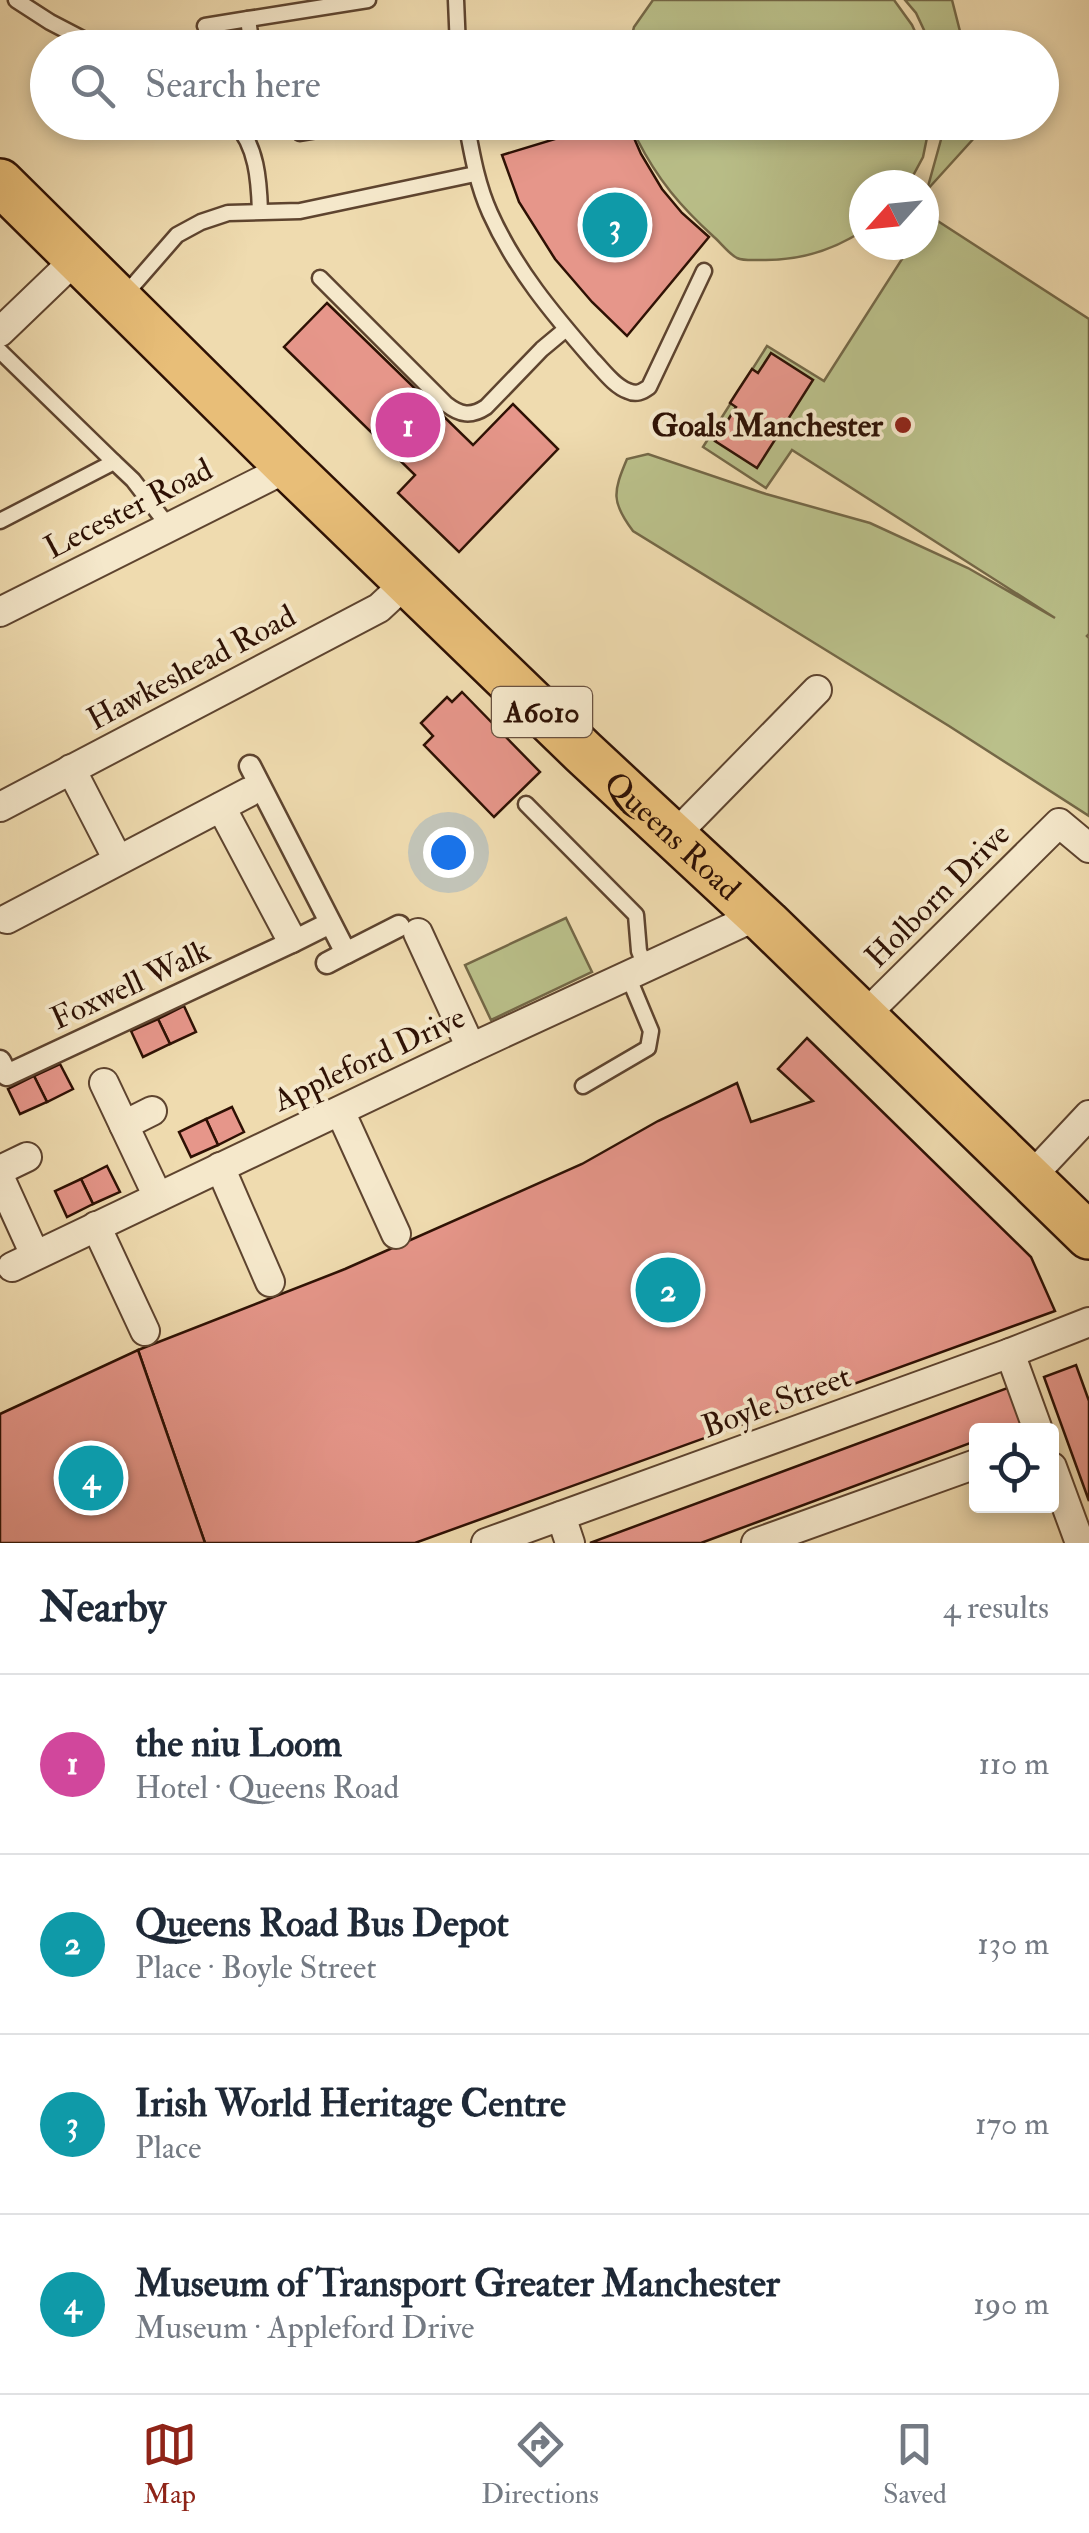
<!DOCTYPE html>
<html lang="en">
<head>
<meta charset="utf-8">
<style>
  body { margin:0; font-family:"IM FELL Double Pica",serif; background:#f6f6f7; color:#1f2937 }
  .controls { position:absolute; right:30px; bottom:30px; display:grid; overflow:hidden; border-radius:10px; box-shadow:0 5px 15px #0003 }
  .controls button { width:90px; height:90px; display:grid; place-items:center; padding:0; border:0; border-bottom:2px solid #e0e1e3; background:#fff; color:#1f2937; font:50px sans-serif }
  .compass { position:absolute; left:849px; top:170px; width:90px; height:90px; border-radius:50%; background:#fff; box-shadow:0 5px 15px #0003; rotate:243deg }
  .you { position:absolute; left:448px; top:852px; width:35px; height:35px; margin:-25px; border:8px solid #fff; border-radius:50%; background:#1a73e8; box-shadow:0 0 0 15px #1a73e833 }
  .badge { display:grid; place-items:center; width:65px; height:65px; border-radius:50%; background:#8f2418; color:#fff; font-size:32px; font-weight:700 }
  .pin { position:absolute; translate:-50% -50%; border:5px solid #fff; box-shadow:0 2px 10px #0006 }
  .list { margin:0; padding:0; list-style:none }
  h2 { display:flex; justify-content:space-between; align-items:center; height:130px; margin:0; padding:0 40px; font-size:42px }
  h2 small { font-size:32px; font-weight:400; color:#747a83 }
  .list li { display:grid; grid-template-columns:65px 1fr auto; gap:30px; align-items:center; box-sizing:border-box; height:180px; padding:0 40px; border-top:2px solid #e0e1e3 }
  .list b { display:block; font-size:38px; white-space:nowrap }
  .list p { margin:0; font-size:32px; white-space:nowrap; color:#747a83 }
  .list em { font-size:32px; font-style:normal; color:#747a83 }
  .icon { flex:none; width:55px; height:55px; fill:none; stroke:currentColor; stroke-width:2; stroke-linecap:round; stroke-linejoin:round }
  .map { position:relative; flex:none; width:1089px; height:1543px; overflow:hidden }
  .search { position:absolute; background:#fff; box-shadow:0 5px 15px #0003; left:30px; right:30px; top:30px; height:110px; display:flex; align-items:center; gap:25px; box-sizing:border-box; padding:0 35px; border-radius:55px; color:#747a83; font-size:38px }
  .sheet { height:850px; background:#fff }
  nav { display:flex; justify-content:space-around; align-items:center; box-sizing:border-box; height:140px; border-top:2px solid #e0e1e3; background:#fff; font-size:28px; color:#747a83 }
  nav a { display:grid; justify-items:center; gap:5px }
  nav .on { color:#8f2418 }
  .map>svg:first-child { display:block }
  .green { fill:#bac08a; stroke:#746847; stroke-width:2.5 }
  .building { fill:#e6968a; stroke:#2e1104; stroke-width:2.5 }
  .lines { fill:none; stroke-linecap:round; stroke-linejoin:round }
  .service-casing { stroke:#5e442f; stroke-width:19 }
  .pedestrian-casing { stroke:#5e442f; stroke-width:25 }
  .minor-casing { stroke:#5e442f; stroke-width:32 }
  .trunk-casing { stroke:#2e1104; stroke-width:50 }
  .service { stroke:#f5e8cb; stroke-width:14 }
  .pedestrian { stroke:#f5e8cb; stroke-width:20 }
  .minor { stroke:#f5e8cb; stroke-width:28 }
  .trunk { stroke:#e8be78; stroke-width:45 }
  .poi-dot { fill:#8f2418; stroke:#f5e8cb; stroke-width:4 }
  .labels { text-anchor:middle; stroke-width:8; stroke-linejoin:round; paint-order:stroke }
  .shield { fill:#f5e8cb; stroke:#6a5240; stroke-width:2.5 }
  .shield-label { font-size:30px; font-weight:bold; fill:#2e1104 }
  .poi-label { font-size:32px; font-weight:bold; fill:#2e1104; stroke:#f5e8cb; text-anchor:end }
  .street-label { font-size:32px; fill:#2e1104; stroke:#f5e8cb }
</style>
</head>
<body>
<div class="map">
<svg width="1089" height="1543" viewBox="0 0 1089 1543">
  <rect width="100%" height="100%" fill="#efdbaf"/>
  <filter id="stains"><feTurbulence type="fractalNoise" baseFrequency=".002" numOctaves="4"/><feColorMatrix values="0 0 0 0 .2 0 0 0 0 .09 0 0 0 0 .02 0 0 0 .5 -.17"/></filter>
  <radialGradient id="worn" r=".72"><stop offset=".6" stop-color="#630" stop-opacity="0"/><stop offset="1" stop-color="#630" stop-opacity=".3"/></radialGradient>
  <!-- green -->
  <g class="green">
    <polygon points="653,0 894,0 912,25 922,47 629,47 634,27"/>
    <polygon points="905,0 952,0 964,47 932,47 916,13"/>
    <path d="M646,123V122L930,123L923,157L908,185H864V230C832,251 799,261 761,260C754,260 744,261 737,258C729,254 721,243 714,237C680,206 658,180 637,139L650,135Z"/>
    <polygon points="941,123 984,123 985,126 927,190 942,136"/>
    <path d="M930,216L1089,319V634L1087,636L1089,638V816L949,726L633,531C611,502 613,492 627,459L648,454L766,494L870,523L968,568L1055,618L792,450L766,488L703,447L767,346L824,381L911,245H924V225Z"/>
    <polygon points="566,918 592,972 491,1020 465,965"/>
  </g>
  <!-- building -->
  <g class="building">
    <polygon points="611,122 627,122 641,154 662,189 682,213 709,237 627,336 592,302 555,259 519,202 502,155"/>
    <polygon points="327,303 473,445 513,404 558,449 459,552 398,493 415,475 284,347"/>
    <polygon points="771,353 813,380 757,468 715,441 736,407 730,403 737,392 752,369 758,373"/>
    <polygon points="462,692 540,772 494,817 424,745 433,736 421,723 447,697 452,702"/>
    <polygon points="184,1006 196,1032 170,1044 158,1019"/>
    <polygon points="158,1019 170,1044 143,1057 131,1031"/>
    <polygon points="807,1038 1031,1257 1055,1311 415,1543 205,1543 138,1350 345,1269 582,1164 658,1121 737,1083 751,1122 813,1101 778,1069"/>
    <polygon points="60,1064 73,1089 47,1102 34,1076"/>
    <polygon points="34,1076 47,1102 20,1114 8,1089"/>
    <polygon points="232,1107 244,1132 218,1145 206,1119"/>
    <polygon points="206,1119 218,1145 191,1157 179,1132"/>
    <polygon points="107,1166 120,1192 93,1204 81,1179"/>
    <polygon points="81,1179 93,1204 67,1217 55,1191"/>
    <polygon points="138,1350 205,1543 0,1543 0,1414"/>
    <polygon points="1076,1365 1089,1401 1089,1501 1044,1377"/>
    <polygon points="1010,1387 1023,1423 1003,1430 976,1430 976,1441 701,1543 590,1543"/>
  </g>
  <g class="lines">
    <defs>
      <g id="service">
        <polyline points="16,0 50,22 100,48"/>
        <polyline points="456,0 458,48"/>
        <polyline points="205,26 248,19"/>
        <polyline points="252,48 248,19 368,0"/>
        <path d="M234,122C257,145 259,181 260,211"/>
        <polyline points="298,122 300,133 367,122"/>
        <path d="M466,122C472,154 477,184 490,213C515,269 553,314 593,360C603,370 614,386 628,391C636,395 642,392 649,387L704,271"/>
        <path d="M320,278L446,404C460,415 471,417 486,407L542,349L566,329"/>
        <polyline points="123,297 177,235 201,222 228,213 300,211 475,174"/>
        <polyline points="0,351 114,462"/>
        <polyline points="0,521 114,462 133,480 169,527"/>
        <polyline points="526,804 636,915 639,951 646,968"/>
        <polyline points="583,1086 648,1048 651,1031 628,976"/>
      </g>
      <g id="pedestrian">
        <polyline points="250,766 346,953 399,926"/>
        <polyline points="292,942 330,923"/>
        <polyline points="327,963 346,953"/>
        <polyline points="0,1061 7,1075 292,942 289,935"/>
      </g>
      <g id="minor">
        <polyline points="0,332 78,257"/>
        <polyline points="0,612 273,475 284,463"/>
        <polyline points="71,769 118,860"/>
        <polyline points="0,807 379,608 408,581"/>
        <polyline points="221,807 289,935"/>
        <polyline points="674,836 817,690"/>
        <polyline points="7,919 249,792"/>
        <polyline points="418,933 471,1048"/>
        <polyline points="864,1016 1059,823 1089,848"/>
        <polyline points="104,1083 158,1197"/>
        <polyline points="340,1111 396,1234"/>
        <polyline points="124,1125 152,1111"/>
        <polyline points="220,1167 270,1282"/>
        <polyline points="0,1170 27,1157"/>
        <polyline points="0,1178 35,1255"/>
        <polyline points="1029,1179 1089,1115"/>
        <polyline points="96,1226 145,1331"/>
        <polyline points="12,1267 471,1048 759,915"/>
        <polyline points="1010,1353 1038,1430"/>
        <polyline points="1052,1467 1080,1543"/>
        <polyline points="561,1516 570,1543"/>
        <polyline points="486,1543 1010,1353 1089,1322"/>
        <polyline points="756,1543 976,1464"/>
      </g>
      <g id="trunk">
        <path id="s1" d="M0,182L284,463L583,752L767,923L1089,1236"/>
      </g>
    </defs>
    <!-- service casing -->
    <use href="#service" class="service-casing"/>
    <!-- pedestrian casing -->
    <use href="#pedestrian" class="pedestrian-casing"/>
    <!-- minor casing -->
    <use href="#minor" class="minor-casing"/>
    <!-- trunk casing -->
    <use href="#trunk" class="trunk-casing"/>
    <!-- service -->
    <use href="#service" class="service"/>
    <!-- pedestrian -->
    <use href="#pedestrian" class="pedestrian"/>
    <!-- minor -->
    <use href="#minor" class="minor"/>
    <!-- trunk -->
    <use href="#trunk" class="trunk"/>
  </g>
  <!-- markers -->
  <circle class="poi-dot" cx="903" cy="425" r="10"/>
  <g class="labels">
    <!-- shield labels -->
    <rect class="shield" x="492" y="687" width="100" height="50" rx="8"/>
    <g class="shield-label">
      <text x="542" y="722">A6010</text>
    </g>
    <!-- poi labels -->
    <g class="poi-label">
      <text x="883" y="436">Goals Manchester</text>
    </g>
    <!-- street labels -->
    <g class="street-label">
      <text transform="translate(128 508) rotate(-27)" y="11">Lecester Road</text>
      <text transform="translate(191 667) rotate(-28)" y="11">Hawkeshead Road</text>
      <text dy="11" stroke="none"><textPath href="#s1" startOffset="938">Queens Road</textPath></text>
      <text transform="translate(937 895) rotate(-45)" y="11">Holborn Drive</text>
      <text transform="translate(130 984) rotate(-25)" y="11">Foxwell Walk</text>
      <text transform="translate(369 1058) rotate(-25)" y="11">Appleford Drive</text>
      <text transform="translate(776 1401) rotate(-20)" y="11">Boyle Street</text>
    </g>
  </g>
  <rect width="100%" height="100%" filter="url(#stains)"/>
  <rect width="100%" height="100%" fill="url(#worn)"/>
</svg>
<div class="controls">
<button><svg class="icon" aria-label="locate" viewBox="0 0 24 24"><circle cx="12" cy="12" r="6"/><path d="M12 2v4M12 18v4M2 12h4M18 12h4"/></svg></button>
</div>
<svg class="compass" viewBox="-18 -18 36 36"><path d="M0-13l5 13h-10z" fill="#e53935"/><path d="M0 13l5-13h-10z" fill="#747a83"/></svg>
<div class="you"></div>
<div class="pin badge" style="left:408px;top:425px;background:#d1479c">1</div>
<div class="pin badge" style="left:668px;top:1290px;background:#0f9aa8">2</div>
<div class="pin badge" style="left:615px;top:225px;background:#0f9aa8">3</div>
<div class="pin badge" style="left:91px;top:1478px;background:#0f9aa8">4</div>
<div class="search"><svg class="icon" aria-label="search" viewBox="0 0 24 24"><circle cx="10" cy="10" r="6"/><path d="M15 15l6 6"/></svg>Search here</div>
</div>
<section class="sheet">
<h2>Nearby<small>4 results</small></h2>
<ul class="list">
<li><span class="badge" style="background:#d1479c">1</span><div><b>the niu Loom</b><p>Hotel · Queens Road</p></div><em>110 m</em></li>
<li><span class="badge" style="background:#0f9aa8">2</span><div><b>Queens Road Bus Depot</b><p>Place · Boyle Street</p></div><em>130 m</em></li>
<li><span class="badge" style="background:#0f9aa8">3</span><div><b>Irish World Heritage Centre</b><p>Place</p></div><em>170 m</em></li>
<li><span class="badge" style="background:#0f9aa8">4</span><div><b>Museum of Transport Greater Manchester</b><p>Museum · Appleford Drive</p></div><em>190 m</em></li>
</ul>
</section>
<nav>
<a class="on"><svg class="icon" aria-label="map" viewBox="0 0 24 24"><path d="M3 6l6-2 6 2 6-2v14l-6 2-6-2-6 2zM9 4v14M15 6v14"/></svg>Map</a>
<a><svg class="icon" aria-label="directions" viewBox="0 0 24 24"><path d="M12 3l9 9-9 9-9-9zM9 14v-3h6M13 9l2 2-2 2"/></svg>Directions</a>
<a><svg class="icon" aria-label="saved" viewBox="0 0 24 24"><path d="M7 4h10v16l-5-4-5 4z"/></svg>Saved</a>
</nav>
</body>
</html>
